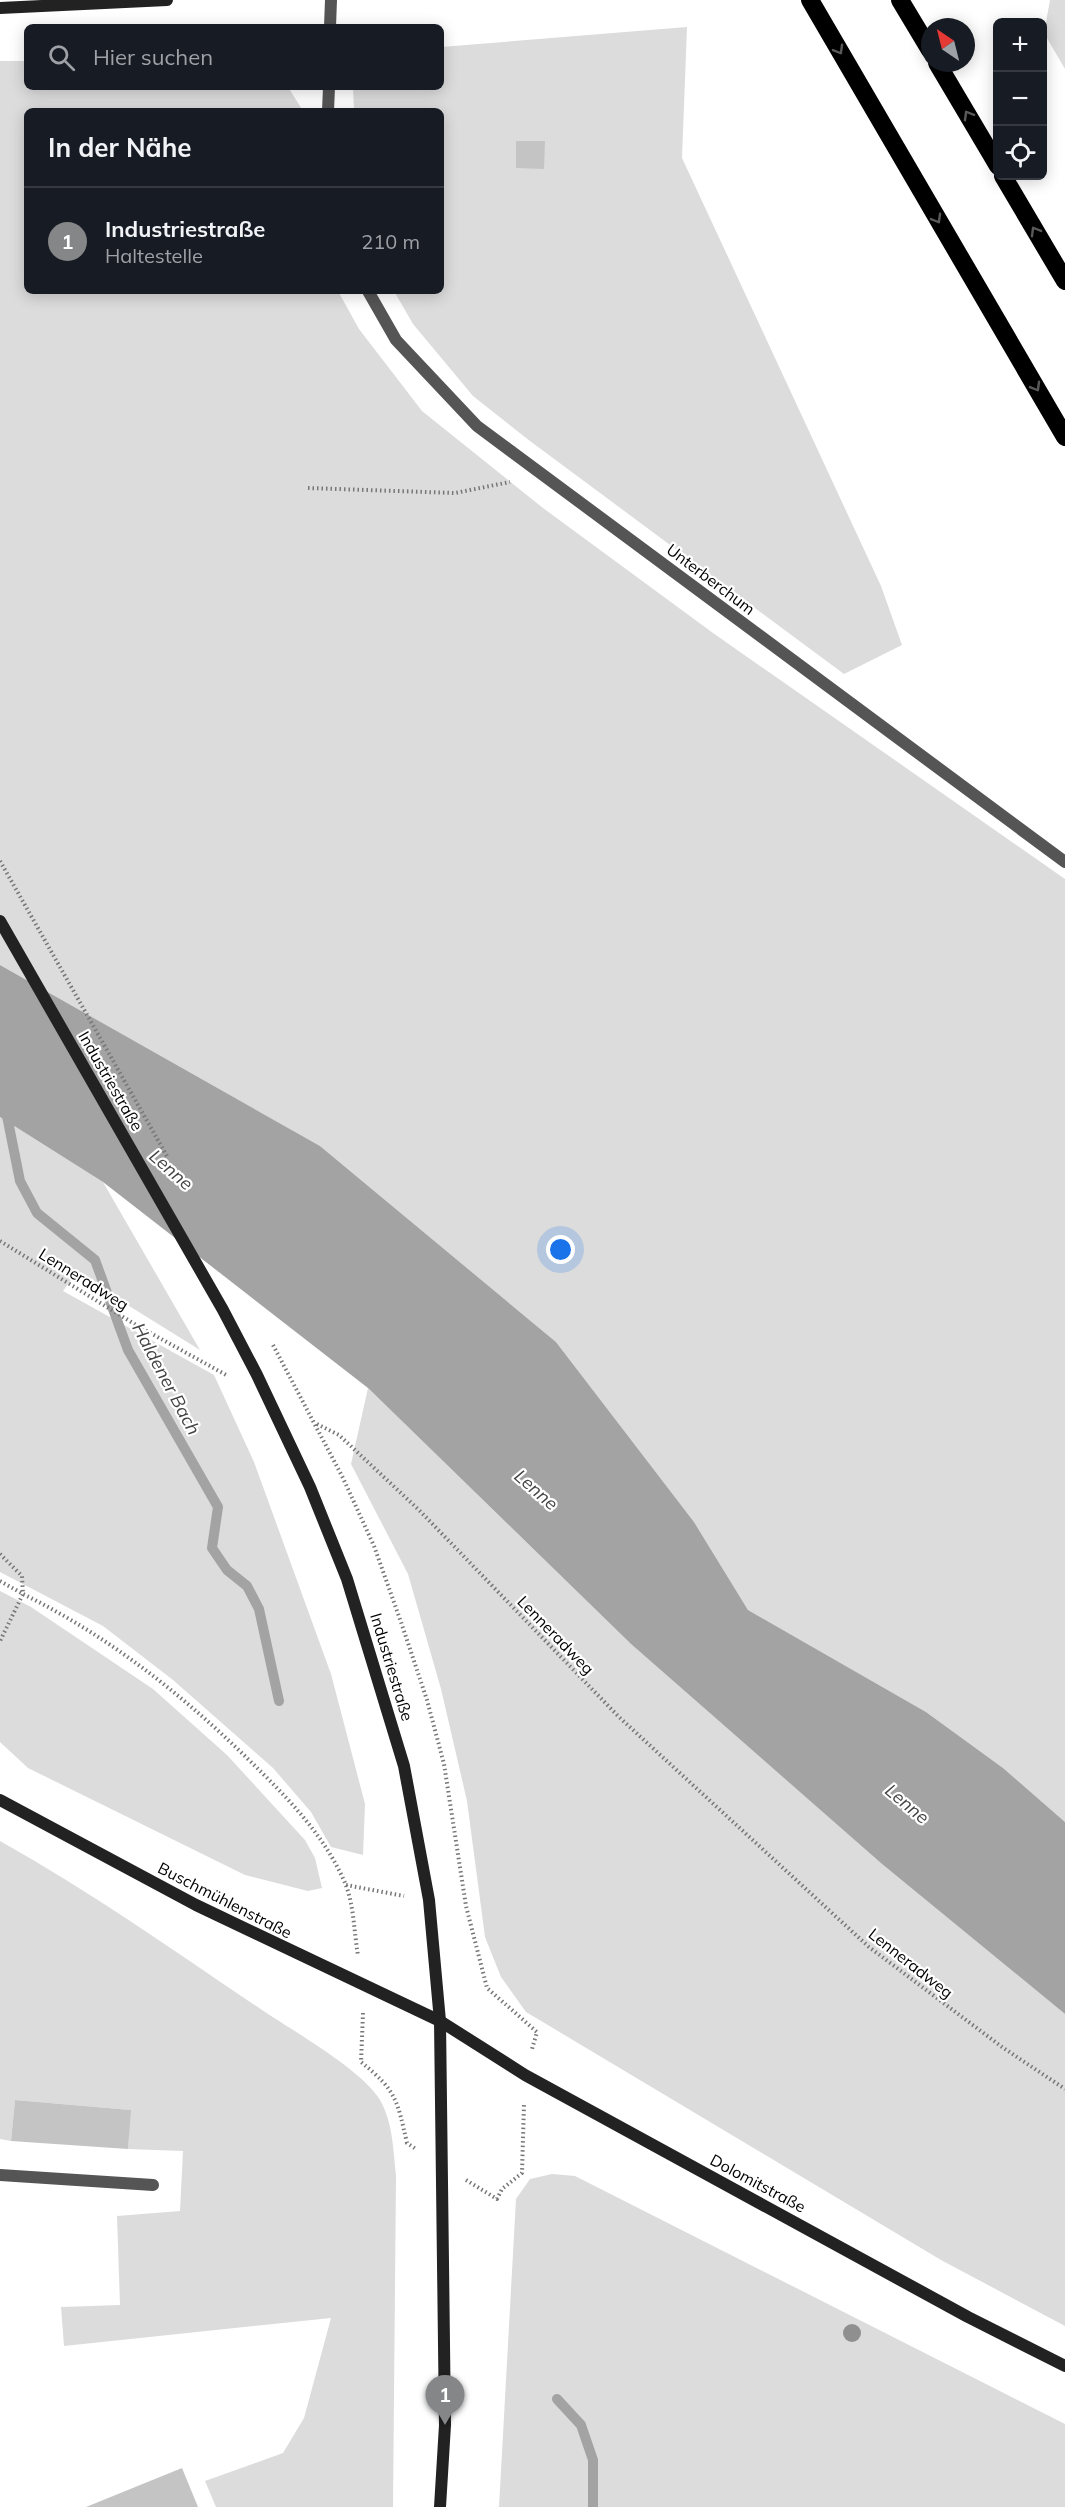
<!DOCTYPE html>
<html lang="de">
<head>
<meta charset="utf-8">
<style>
  body { margin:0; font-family:Mulish,sans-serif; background:#20242c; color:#f1f3f6 }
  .controls { position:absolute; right:18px; top:18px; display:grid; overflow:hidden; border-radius:9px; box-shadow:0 3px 15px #0003 }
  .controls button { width:54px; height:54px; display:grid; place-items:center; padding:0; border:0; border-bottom:2px solid #363941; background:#171b24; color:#f1f3f6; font:30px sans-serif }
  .compass { position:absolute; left:921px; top:18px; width:54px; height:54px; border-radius:50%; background:#171b24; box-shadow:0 3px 15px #0003; rotate:325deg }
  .you { position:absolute; left:561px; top:1250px; width:21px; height:21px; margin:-15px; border:4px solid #fff; border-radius:50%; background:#1a73e8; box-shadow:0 0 0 9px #1a73e833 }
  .badge { display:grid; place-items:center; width:39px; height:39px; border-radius:50%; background:#858687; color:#fff; font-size:20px; font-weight:700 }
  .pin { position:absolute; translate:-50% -50px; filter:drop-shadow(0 2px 3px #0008) }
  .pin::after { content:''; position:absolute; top:32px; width:21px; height:18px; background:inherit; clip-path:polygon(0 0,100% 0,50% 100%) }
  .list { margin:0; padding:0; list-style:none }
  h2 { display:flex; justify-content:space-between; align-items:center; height:78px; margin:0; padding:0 24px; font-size:26px }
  h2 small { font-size:20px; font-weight:400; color:#9ea1a6 }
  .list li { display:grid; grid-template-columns:39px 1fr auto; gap:18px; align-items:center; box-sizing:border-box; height:108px; padding:0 24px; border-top:2px solid #363941 }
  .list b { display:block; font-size:22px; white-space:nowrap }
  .list p { margin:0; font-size:20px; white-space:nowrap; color:#9ea1a6 }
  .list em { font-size:20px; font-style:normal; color:#9ea1a6 }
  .icon { flex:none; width:33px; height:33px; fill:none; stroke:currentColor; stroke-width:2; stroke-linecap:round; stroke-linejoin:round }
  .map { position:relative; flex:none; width:1065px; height:2507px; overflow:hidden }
  .search { position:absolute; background:#171b24; box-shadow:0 3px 15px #0003; left:24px; top:24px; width:420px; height:66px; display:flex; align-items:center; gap:15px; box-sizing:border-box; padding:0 21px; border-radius:9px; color:#9ea1a6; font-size:22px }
  .panel { position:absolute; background:#171b24; box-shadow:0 3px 15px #0003; left:24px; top:108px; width:420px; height:186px; border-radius:9px }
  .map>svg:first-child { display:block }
  .green { fill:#dcdcdc }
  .water { fill:#a3a3a3 }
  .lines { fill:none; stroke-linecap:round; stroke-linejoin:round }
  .stream { stroke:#a3a3a3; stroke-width:10 }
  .building { fill:#c4c4c4 }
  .path { stroke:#777; stroke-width:4; stroke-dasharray:1.5 3; stroke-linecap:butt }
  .lane { stroke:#555; stroke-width:12 }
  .street { stroke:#555; stroke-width:12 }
  .secondary { stroke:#222; stroke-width:12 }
  .highway { stroke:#000; stroke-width:18 }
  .tree { fill:#8f8f8f }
  .oneway { stroke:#595959 }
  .labels { text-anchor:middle; stroke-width:4.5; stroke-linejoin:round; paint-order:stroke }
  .street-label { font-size:16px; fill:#000; stroke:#fff }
  .water-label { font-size:18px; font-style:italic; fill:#444; stroke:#fff }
</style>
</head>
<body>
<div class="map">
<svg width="1065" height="2507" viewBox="0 0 1065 2507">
  <rect width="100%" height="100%" fill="#fff"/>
  <!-- green -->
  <g class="green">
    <polygon points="1050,0 1065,0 1065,69 1044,33"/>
    <polygon points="687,27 682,158 881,586 902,645 844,674 530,441 473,396 413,324 394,291 441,291 441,111 354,111 353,87 441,87 441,47"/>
    <polygon points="0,61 27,61 27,87 288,87 303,111 27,111 27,291 338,291 359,329 422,411 543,508 713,633 1065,879 1065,1822 1003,1768 926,1712 748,1610 694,1522 556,1342 320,1146 0,965"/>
    <polygon points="0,1117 103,1182 200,1350 76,1273 63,1291 214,1375 254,1462 331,1674 365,1804 363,1855 331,1847 311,1812 273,1768 173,1680 103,1626 0,1572"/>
    <polygon points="368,1388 631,1644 882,1864 1065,2014 1065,2326 941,2260 526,2012 501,1977 485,1937 467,1801 441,1689 408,1574 351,1464"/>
    <polygon points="0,1591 31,1607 153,1689 227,1755 305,1840 315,1858 322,1888 308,1891 245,1875 28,1768 0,1742"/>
    <path d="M0,1841C93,1893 180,1955 268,2014C297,2033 364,2072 380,2100C393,2123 393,2149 396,2175L393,2507H216L205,2481L283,2453L304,2418L331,2318L64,2346L61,2307L120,2305L117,2216L180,2211L183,2151L128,2149L130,2110L15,2100L11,2141L0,2139Z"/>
    <polygon points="552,2174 575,2176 1065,2424 1065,2507 499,2507 516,2199 530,2179"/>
  </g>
  <!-- water -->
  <polygon class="water" points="0,965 320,1146 556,1342 694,1522 748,1610 926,1712 1003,1768 1065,1822 1065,2014 882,1864 631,1644 368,1388 103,1182 0,1117"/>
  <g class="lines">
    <!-- stream -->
    <g class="stream">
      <polyline points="0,1081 20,1181 37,1213 95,1260 128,1350 218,1507 212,1548 227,1570 247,1586 259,1609 279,1701"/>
      <polyline points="557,2399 581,2425 593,2460 593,2507"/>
    </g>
  </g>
  <!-- building -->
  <g class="building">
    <polygon points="516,141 545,141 544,169 516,168"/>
    <polygon points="15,2100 131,2110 128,2149 11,2141"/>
    <polygon points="182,2468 198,2507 86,2507"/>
  </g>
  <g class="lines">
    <!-- path -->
    <g class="path">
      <polyline points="308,488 455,493 510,482"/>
      <polyline points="0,861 168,1158"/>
      <polyline points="0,1241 136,1325 228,1376"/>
      <polyline points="273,1345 343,1478 374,1546 401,1622 427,1700 444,1764 466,1906 487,1988 537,2032 532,2049"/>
      <polyline points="317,1424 339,1435 419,1510 619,1717 869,1947 1002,2047 1065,2089"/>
      <path d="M0,1554L22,1576L23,1594C108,1636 182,1694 250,1761C287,1797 325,1836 345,1883C354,1904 354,1933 358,1955"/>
      <polyline points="0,1581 23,1594 0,1641"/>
      <polyline points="346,1885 404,1896"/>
      <path d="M363,2013L361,2062C397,2091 397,2100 407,2143L416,2149"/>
      <polyline points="466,2180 497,2199 502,2189 522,2173 524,2104"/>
    </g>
    <!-- lane -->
    <polyline class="lane" points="0,2175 153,2185"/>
    <!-- street -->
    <g class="street">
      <polyline points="330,27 331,0"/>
      <polyline points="328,111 329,87"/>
      <polyline points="368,291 396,340 477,426 1065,862"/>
    </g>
    <!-- secondary -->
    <g class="secondary">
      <polyline points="0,8 167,0"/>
      <polyline points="0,921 223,1310 257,1375 310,1487 347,1579 404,1766 429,1900 440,2021 445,2425 440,2507"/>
      <polyline points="0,1800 196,1905 440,2021 525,2075 968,2317 1065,2366"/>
    </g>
    <!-- highway -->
    <g class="highway">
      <polyline points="810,0 1065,437"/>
      <polyline points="900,0 930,50"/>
      <polyline points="937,63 998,166"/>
      <polyline points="1003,176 1065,281"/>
    </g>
  </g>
  <!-- trees -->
  <circle class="tree" cx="852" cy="2333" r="9"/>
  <!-- one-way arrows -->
  <defs><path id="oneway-chevron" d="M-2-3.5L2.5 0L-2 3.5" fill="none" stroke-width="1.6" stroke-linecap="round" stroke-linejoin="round" transform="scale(1.5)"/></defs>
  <g class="oneway">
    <use href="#oneway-chevron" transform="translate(839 50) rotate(60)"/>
    <use href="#oneway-chevron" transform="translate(968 115) rotate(-120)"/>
    <use href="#oneway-chevron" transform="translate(937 219) rotate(60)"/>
    <use href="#oneway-chevron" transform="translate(1035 231) rotate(-120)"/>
    <use href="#oneway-chevron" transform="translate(1036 387) rotate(60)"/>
  </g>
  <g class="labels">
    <!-- street labels -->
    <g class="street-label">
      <text transform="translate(711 579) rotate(37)" y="6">Unterberchum</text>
      <text transform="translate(111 1081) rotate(60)" y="6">Industriestraße</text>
      <text transform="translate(84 1279) rotate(32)" y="6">Lenneradweg</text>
      <text transform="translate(556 1635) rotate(46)" y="6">Lenneradweg</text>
      <text transform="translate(392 1667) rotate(73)" y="6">Industriestraße</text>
      <text transform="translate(225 1900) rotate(27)" y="6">Buschmühlenstraße</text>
      <text transform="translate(911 1963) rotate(38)" y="6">Lenneradweg</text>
      <text transform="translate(758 2183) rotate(28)" y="6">Dolomitstraße</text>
    </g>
    <!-- water labels -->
    <g class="water-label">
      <text transform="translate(171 1170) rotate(41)" y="6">Lenne</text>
      <text transform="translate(166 1379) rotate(62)" y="6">Haldener Bach</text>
      <text transform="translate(536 1490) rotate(41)" y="6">Lenne</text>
      <text transform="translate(907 1804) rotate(40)" y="6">Lenne</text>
    </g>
  </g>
</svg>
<div class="controls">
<button>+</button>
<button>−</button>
<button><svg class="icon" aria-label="locate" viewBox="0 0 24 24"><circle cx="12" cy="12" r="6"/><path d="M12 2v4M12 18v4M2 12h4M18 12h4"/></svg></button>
</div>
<svg class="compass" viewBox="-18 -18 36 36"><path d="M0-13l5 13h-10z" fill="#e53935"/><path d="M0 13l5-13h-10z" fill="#9ea1a6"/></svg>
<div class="you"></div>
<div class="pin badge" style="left:445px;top:2425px">1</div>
<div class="search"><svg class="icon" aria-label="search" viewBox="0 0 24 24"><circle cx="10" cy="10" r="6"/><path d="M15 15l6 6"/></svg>Hier suchen</div>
<section class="panel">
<h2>In der Nähe<small></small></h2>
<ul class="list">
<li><span class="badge">1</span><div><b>Industriestraße</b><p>Haltestelle</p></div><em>210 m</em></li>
</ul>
</section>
</div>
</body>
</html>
